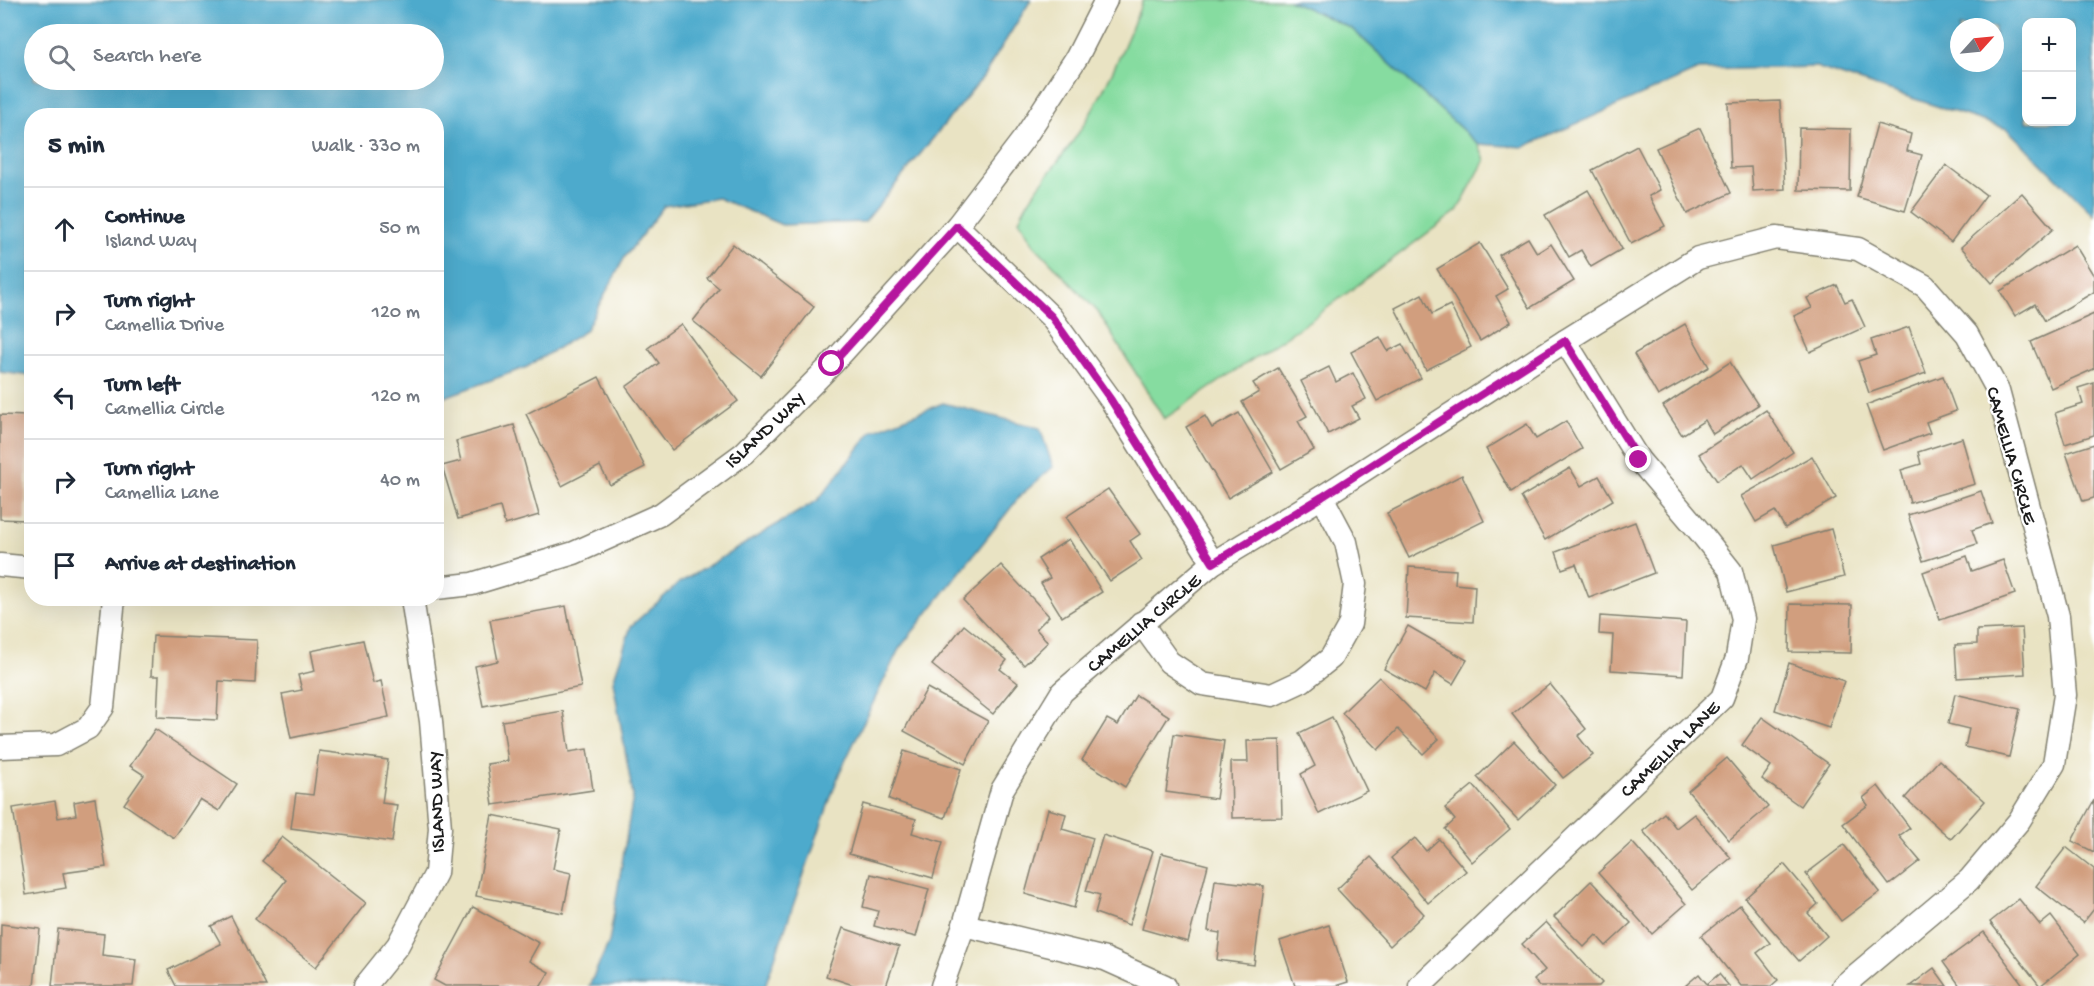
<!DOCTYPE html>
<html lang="en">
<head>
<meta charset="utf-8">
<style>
  body { margin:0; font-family:"Gochi Hand",sans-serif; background:#f6f6f7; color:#1f2937 }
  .controls { position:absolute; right:18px; top:18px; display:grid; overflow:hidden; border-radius:12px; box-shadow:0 6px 24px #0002 }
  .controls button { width:54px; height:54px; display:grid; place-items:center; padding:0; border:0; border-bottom:2px solid #e0e1e3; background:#fff; color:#1f2937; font:30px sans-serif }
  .compass { position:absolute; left:1950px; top:18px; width:54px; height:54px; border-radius:50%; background:#fff; box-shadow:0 6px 24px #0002; rotate:63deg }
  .stop { position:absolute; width:18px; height:18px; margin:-14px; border:4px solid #b5179e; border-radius:50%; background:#fff }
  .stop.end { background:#b5179e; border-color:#fff; box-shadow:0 2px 6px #0008 }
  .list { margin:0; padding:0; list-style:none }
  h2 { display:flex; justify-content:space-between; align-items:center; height:78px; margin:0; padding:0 24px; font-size:26px }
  h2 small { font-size:20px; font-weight:400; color:#747a83 }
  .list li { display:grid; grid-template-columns:39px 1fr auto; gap:18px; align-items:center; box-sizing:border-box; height:84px; padding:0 24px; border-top:2px solid #e0e1e3 }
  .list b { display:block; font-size:22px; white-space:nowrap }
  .list p { margin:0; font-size:20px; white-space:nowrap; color:#747a83 }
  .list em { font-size:20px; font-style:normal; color:#747a83 }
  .icon { flex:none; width:33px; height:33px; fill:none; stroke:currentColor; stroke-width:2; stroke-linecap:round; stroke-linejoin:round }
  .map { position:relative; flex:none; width:2094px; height:986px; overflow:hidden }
  .search { position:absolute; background:#fff; box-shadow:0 6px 24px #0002; left:24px; top:24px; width:420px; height:66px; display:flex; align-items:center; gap:15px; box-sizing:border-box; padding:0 21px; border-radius:33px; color:#747a83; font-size:22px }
  .panel { position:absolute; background:#fff; box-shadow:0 6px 24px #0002; left:24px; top:108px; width:420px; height:498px; border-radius:24px }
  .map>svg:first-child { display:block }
  .green { fill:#86dca0; stroke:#517c5e; stroke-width:1.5 }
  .water { fill:#4daacc; stroke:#346374; stroke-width:1.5; fill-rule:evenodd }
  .building { fill:#d19e7e }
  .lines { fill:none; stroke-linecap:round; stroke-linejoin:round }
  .street-casing { stroke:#828070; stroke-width:25 }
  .street { stroke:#fff; stroke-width:22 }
  .route { stroke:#b5179e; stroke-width:8 }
  .labels { text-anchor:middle; stroke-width:4.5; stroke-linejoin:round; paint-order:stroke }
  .street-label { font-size:20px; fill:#1c1c1c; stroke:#fff }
</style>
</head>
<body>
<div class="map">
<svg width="2094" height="986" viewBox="0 0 2094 986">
  <rect width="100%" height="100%" fill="#fff"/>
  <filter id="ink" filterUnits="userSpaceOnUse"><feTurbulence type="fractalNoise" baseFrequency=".0167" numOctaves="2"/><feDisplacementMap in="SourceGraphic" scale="12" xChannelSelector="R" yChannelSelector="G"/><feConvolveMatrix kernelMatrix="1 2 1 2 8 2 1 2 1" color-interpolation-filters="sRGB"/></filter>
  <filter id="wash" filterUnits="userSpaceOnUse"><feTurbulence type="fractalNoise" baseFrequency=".008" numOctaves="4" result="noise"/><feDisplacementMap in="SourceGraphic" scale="24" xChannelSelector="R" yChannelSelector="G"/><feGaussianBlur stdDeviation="1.35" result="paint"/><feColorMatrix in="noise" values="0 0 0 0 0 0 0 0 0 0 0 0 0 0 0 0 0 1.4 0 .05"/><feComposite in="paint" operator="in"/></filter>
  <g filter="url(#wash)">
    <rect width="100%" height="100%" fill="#e9e3c3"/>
    <!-- green -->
    <path class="green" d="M1143,0H1290L1352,29L1478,144L1485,160L1457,211L1315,317L1164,419L1098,312L1034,245L1019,220C1031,191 1053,170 1071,144C1102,100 1123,50 1143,0Z"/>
    <!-- water -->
    <g class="water">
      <path d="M0,0H1031L983,77L865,222L782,225L718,198L664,206L625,257L585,331L527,367L437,400L436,116H32L31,376L0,372ZM434,34V80H34V34Z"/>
      <path d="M1289,0H2094V215L2007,129L1816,67L1698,70L1524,147L1478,144L1352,29ZM2026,22H2072V122H2026ZM1959,27H1995V63H1959Z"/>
      <polygon points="943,403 1040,428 1053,467 1021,495 899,649 839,774 765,986 589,986 609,942 633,796 613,681 631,626 679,583 818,500 872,431"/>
    </g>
    <g id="blocks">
      <!-- building -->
      <g class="building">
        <polygon points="1780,101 1785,189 1753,191 1751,167 1731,168 1728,103"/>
        <polygon points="1877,124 1911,134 1907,151 1922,155 1905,211 1857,197"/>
        <polygon points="1700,128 1731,193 1687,214 1656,148"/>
        <polygon points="1799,128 1851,129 1850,191 1798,190"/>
        <polygon points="1637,146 1660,190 1649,196 1665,226 1631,244 1592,170"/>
        <polygon points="1946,165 1986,195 1951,242 1911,212"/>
        <polygon points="1588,190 1622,249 1591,267 1581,250 1569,257 1545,215"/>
        <polygon points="2022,193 2053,229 1992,283 1961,247"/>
        <polygon points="1528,238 1537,253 1551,244 1574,281 1530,308 1499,255"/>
        <polygon points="1480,243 1508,289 1496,296 1511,322 1480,341 1437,269"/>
        <polygon points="733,244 814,307 761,376 693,321 719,288 707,278"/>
        <polygon points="2075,245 2094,276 2094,292 2045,321 2035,304 2015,316 2000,291"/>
        <polygon points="1837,285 1845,302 1852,299 1865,327 1810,352 1794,316 1812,308 1807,298"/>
        <polygon points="1422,294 1432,314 1450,305 1471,347 1426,370 1395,308"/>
        <polygon points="2094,314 2094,369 2051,388 2031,342"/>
        <polygon points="681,324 738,401 672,450 626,387 659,363 648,348"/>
        <polygon points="1685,324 1709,367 1658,396 1634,354"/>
        <polygon points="1909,327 1926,373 1869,393 1858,361 1876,355 1871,340"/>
        <polygon points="1380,337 1388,351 1402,344 1421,378 1377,401 1351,352"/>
        <polygon points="1730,362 1758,405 1713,434 1705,420 1682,435 1663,406"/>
        <polygon points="1329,367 1336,382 1353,373 1366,399 1352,406 1359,418 1328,434 1301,381"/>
        <polygon points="1278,368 1307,416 1298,421 1314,450 1281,469 1242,402 1259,392 1253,383"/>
        <polygon points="1943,376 1956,411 1926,422 1930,433 1883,450 1866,405"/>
        <polygon points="599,377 645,467 610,485 600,466 562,486 526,414"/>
        <polygon points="2094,383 2094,435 2065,444 2055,413 2083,404 2078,388"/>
        <polygon points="1766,410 1793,452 1753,479 1743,464 1717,481 1699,454"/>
        <polygon points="1239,413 1273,472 1228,498 1186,427 1205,416 1212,428"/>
        <polygon points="0,415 28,416 25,520 0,519"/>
        <polygon points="1566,421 1582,449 1511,492 1486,449 1527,424 1536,439"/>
        <polygon points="514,425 539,515 505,525 500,507 458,519 442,466 461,461 456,441"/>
        <polygon points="1962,438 1975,484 1910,503 1901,470 1921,464 1918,452"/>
        <polygon points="2094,444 2094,498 2083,501 2066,453"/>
        <polygon points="1812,456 1836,498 1785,528 1775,511 1756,522 1741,496"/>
        <polygon points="1570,468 1581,486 1599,476 1613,500 1545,540 1521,497"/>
        <polygon points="1462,475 1484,521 1409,558 1387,513"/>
        <polygon points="1108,489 1140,534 1130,541 1142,560 1110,581 1066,517"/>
        <polygon points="1981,491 1992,523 1972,530 1977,544 1923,561 1908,515"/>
        <polygon points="1635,522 1654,573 1589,598 1576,564 1562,569 1556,552"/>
        <polygon points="1831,529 1844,577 1786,592 1774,545"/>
        <polygon points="1069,539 1102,592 1062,617 1041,583 1050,578 1038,559"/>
        <polygon points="1967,556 1972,571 2003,560 2015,594 1940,620 1923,572"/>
        <polygon points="1001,565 1049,616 1036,629 1048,642 1024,665 963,600"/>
        <polygon points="1409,567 1456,570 1455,584 1475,586 1473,622 1406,618"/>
        <polygon points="1790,604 1852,605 1851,653 1789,652"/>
        <polygon points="566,606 581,687 483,706 475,666 498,661 490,620"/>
        <polygon points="1600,616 1686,622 1683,675 1611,670 1613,635 1599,634"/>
        <polygon points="964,625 1007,660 1000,669 1018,683 993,714 932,665"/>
        <polygon points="1408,626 1467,660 1453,684 1435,673 1425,692 1384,669"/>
        <polygon points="2022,628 2025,674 1957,678 1955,645 1977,644 1977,630"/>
        <polygon points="153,636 257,640 255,683 219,681 217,720 157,717 159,676 151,676"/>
        <polygon points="363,640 373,683 381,681 389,717 291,738 282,694 302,690 298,675 315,671 311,651"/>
        <polygon points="1789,663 1844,681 1829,728 1775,710"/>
        <polygon points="1379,677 1439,739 1423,754 1398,729 1378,750 1342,713"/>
        <polygon points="1550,684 1586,729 1578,736 1593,755 1563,778 1512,714"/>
        <polygon points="927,688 988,721 965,764 904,731"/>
        <polygon points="1955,694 2020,709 2009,757 1965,747 1969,729 1948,724"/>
        <polygon points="1136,695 1169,716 1125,787 1082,760 1107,719 1118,725"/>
        <polygon points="563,711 569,752 587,749 593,790 493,805 487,764 508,761 502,721"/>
        <polygon points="1332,717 1367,791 1319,814 1301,774 1315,766 1299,733"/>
        <polygon points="1762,717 1829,764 1800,806 1762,779 1771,766 1742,745"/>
        <polygon points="155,729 237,784 219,811 200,799 174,838 124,804 144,775 130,766"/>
        <polygon points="1174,734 1224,741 1216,799 1166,792"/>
        <polygon points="1280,740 1282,817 1232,818 1231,762 1248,762 1247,741"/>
        <polygon points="1514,741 1555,785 1518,820 1477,777"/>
        <polygon points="319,751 388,760 382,803 397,805 392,842 291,828 296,793 313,795"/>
        <polygon points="904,751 961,769 945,818 889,799"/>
        <polygon points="1727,758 1768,807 1729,840 1688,791"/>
        <polygon points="1939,760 1985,801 1951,839 1905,798"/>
        <polygon points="1473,785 1510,829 1472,862 1445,829 1455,820 1445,808"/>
        <polygon points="1878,786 1910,828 1899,836 1920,861 1889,885 1843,824 1868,805 1863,798"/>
        <polygon points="95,798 106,867 63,873 66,888 26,895 13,808 55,801 58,818 76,815 74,802"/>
        <polygon points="2094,800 2094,852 2072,841"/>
        <polygon points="863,804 916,819 912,833 943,842 933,878 849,854"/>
        <polygon points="1048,809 1066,814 1062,829 1093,838 1074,908 1025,894"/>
        <polygon points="1664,813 1676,828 1694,814 1731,858 1692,890 1643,831"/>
        <polygon points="492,815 561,829 553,869 571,873 563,913 476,896"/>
        <polygon points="1103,835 1153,851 1129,925 1095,913 1100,895 1086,891"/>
        <polygon points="282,837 366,903 316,967 255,919 286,880 262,861"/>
        <polygon points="1415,838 1426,851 1439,839 1466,871 1428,903 1391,858"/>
        <polygon points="1632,842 1686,904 1652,934 1598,873"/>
        <polygon points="1844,845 1880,892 1841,921 1806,874"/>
        <polygon points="2066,847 2094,869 2094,909 2083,923 2036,886"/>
        <polygon points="1162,853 1208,865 1188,942 1142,929"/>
        <polygon points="1371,857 1424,914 1390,946 1337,889"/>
        <polygon points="1784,864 1818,904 1808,913 1827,936 1799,961 1745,898"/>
        <polygon points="871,874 929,889 916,937 874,926 878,911 863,907"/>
        <polygon points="1215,880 1264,886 1254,965 1217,960 1220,933 1208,931"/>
        <polygon points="1591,881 1631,923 1606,946 1596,935 1584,947 1554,917"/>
        <polygon points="2019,899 2040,925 2051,916 2080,954 2040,986 1990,922"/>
        <polygon points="1740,905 1770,943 1757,953 1778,980 1771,986 1741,986 1701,936"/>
        <polygon points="473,907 539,943 529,961 549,972 541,986 445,986 434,980"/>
        <polygon points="231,916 266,986 176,986 168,970 221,944 211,926"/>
        <polygon points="1546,922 1602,983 1599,986 1539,986 1534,980 1545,970 1522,944"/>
        <polygon points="1,924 40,929 34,986 0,986"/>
        <polygon points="1329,925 1348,982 1335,986 1295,986 1280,941"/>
        <polygon points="843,928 899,947 886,986 856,986 826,976"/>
        <polygon points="58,929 104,934 102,955 136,959 133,986 52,986"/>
        <polygon points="1984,932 2024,986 1960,986 1943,962"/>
        <polygon points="1934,968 1947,986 1910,986"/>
        <polygon points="1699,974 1707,984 1719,974 1729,986 1685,986"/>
      </g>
    </g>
  </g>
  <g filter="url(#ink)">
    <use href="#blocks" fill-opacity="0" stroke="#828070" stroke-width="1.5"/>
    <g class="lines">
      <defs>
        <g id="street">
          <polyline points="957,226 1051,317 1111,400 1213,563"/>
          <polyline points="0,565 32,568"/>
          <polyline points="436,588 472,584 574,553 661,514 744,453 832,364 957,226 1025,137 1077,57 1106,0"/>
          <polyline points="1141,623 1169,662 1202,684 1272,695 1302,681 1331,658 1350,624 1355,584 1346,542 1322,497"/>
          <polyline points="0,747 56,745 88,728 103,707 114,598"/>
          <polyline points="964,925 1105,959 1165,986"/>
          <polyline points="365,986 398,945 436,873 440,828 431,721 412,598"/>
          <polyline points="942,986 964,925 1002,790 1062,692 1213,563 1322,497 1565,341 1698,258 1776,238 1858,249 1925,286 1967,334 1998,391 2058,616 2065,695 2054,764 2019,821 1969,880 1843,986"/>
          <polyline points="1420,986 1722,698 1737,658 1743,619 1731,571 1700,532 1639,460 1565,341"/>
        </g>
      </defs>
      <!-- street casing -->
      <use href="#street" class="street-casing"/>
      <!-- street -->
      <use href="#street" class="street"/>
    </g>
  </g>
  <g class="lines" filter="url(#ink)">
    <!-- route -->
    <polyline class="route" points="832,364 957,226 1052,317 1111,400 1213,563 1322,497 1565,341 1639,460"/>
  </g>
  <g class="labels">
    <!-- street labels -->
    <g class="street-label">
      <text transform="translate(764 429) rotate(-43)" y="7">ISLAND WAY</text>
      <text transform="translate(2013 455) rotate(74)" y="7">CAMELLIA CIRCLE</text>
      <text transform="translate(1143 622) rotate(-40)" y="7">CAMELLIA CIRCLE</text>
      <text transform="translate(1669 748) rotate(-44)" y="7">CAMELLIA LANE</text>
      <text transform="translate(435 802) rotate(-92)" y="7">ISLAND WAY</text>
    </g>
  </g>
</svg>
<div class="controls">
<button>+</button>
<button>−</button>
</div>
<svg class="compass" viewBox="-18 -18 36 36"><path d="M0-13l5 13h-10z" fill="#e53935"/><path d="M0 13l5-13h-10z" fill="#747a83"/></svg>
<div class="stop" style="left:832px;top:364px"></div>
<div class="stop end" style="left:1639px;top:460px"></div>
<div class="search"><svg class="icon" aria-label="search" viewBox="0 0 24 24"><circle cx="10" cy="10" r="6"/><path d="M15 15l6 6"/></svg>Search here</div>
<section class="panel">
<h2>5 min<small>Walk · 330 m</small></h2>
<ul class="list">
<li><svg class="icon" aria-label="ahead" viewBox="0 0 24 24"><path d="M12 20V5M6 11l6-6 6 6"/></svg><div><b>Continue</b><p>Island Way</p></div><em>50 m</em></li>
<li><svg class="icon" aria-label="right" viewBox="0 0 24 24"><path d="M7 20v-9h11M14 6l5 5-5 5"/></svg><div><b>Turn right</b><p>Camellia Drive</p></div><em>120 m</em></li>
<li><svg class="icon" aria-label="left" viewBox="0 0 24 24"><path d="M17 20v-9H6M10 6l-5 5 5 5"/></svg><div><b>Turn left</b><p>Camellia Circle</p></div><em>120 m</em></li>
<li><svg class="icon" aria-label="right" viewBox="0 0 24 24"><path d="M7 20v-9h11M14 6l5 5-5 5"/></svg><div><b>Turn right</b><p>Camellia Lane</p></div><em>40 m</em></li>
<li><svg class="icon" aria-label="arrive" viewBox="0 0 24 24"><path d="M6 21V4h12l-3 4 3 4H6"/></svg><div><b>Arrive at destination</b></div></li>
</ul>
</section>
</div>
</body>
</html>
